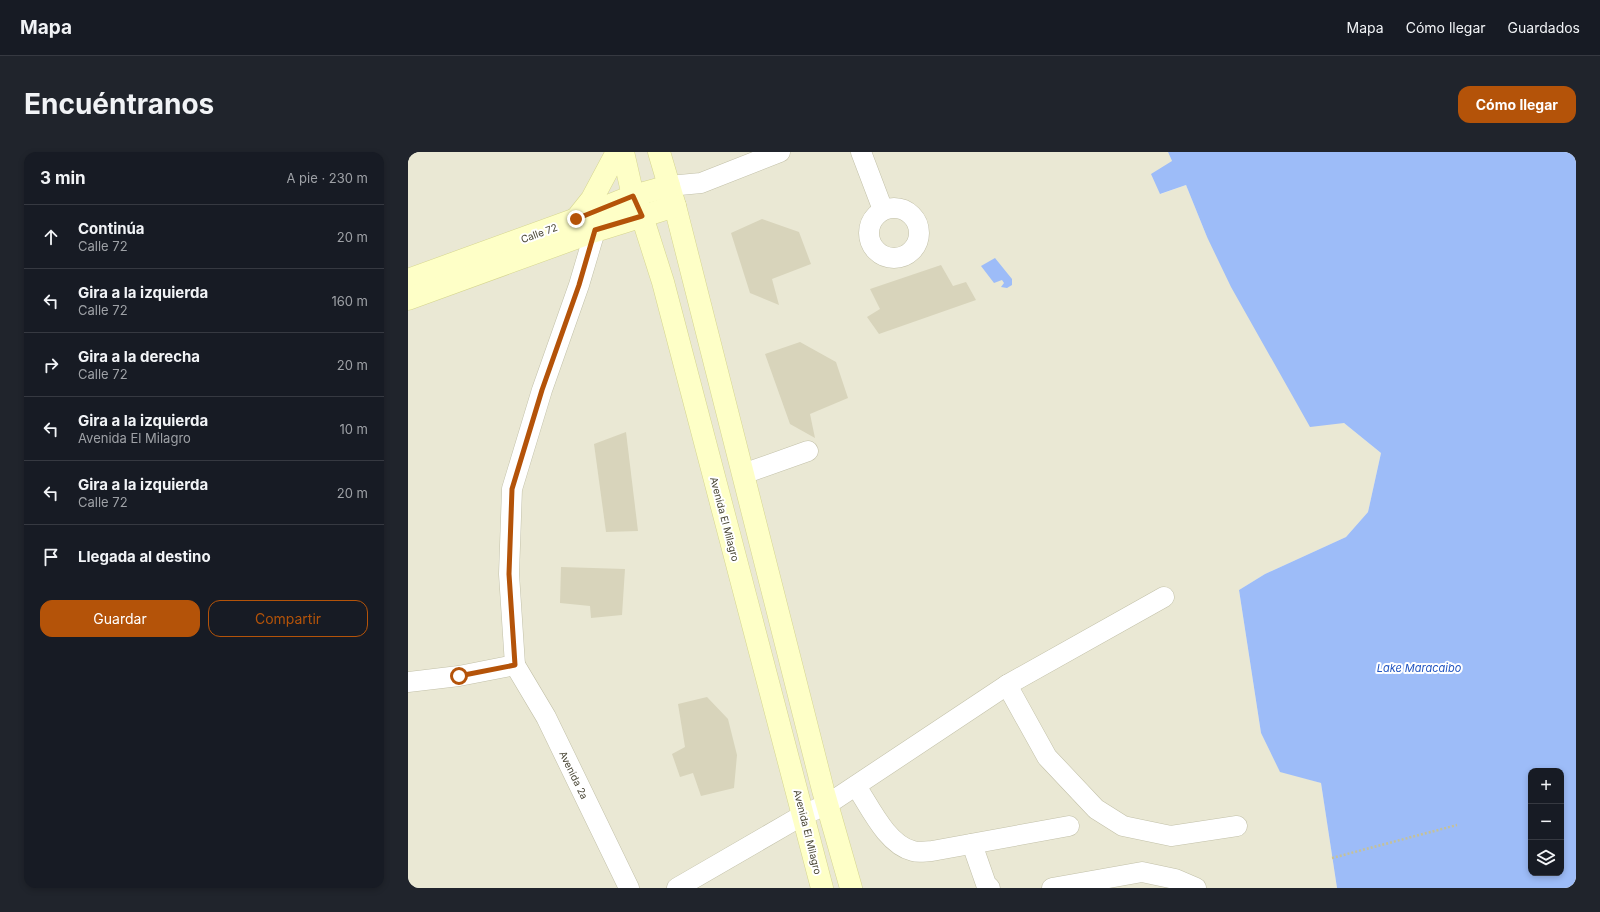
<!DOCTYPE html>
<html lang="es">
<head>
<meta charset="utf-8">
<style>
  body { margin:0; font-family:Inter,sans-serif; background:#20242c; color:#f1f3f6 }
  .controls { position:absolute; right:12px; bottom:12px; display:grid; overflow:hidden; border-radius:8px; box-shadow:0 2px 6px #0003 }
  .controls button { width:36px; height:36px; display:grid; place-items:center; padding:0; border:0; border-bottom:1px solid #363941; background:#171b24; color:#f1f3f6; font:20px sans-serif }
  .stop { position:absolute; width:12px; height:12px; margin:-9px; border:3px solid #b45309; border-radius:50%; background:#fff }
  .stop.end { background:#b45309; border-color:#fff; box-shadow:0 1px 4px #0008 }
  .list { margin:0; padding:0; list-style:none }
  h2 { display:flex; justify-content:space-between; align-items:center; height:52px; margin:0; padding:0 16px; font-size:17px }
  h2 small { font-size:13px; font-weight:400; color:#9ea1a6 }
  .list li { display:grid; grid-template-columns:26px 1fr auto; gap:12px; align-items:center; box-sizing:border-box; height:64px; padding:0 16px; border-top:1px solid #363941 }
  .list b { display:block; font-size:15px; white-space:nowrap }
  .list p { margin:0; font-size:13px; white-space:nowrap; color:#9ea1a6 }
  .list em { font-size:13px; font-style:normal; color:#9ea1a6 }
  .actions { display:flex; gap:8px; padding:12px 16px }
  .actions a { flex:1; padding:9px 0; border:1px solid #b45309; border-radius:12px; text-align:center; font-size:14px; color:#b45309 }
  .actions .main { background:#b45309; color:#fff }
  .icon { flex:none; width:22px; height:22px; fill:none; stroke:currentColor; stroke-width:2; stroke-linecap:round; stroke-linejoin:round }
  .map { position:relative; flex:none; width:1168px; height:736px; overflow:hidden; border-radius:12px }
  header { display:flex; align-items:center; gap:24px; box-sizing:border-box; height:56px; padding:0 20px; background:#171b24; border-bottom:1px solid #363941 }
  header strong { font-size:19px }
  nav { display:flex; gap:22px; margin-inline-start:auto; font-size:14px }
  .intro { display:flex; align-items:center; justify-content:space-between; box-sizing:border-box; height:96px; padding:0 24px }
  h1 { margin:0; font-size:28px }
  .button { padding:10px 18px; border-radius:12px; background:#b45309; color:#fff; font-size:14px; font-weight:700 }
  main { display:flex; gap:24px; padding:0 24px }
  aside { flex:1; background:#171b24; border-radius:12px; box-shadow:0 2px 6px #0003 }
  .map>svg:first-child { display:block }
  .residential { fill:#eae8d4 }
  .water { fill:#9dbcf8; fill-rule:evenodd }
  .building { fill:#d8d4bb }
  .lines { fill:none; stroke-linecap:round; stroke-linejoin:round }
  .street-casing { stroke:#c2c0a8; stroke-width:21 }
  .secondary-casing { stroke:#d6d690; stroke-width:23 }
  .path { stroke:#c5c198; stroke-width:2.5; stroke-dasharray:2 2; stroke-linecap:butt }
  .street { stroke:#fff; stroke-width:20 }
  .secondary { stroke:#feffc7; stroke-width:22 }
  .route { stroke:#b45309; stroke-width:5 }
  .labels { text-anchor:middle; stroke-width:4; stroke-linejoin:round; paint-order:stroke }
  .street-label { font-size:10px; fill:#494635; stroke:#fff }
  .water-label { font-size:11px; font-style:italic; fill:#2255c1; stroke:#fff }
</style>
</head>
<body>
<header>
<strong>Mapa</strong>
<nav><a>Mapa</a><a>Cómo llegar</a><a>Guardados</a></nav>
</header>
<div class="intro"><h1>Encuéntranos</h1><a class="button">Cómo llegar</a></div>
<main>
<aside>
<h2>3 min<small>A pie · 230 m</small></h2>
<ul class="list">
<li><svg class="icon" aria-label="ahead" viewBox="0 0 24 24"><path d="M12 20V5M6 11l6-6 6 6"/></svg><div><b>Continúa</b><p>Calle 72</p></div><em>20 m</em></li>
<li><svg class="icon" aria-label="left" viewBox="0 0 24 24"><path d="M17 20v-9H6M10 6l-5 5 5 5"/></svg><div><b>Gira a la izquierda</b><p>Calle 72</p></div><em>160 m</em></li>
<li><svg class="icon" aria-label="right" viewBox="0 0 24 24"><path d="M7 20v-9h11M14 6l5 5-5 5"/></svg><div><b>Gira a la derecha</b><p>Calle 72</p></div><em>20 m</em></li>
<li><svg class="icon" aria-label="left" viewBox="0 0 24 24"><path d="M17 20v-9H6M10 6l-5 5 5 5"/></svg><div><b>Gira a la izquierda</b><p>Avenida El Milagro</p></div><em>10 m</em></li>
<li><svg class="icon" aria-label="left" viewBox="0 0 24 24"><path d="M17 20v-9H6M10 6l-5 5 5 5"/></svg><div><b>Gira a la izquierda</b><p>Calle 72</p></div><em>20 m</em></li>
<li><svg class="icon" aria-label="arrive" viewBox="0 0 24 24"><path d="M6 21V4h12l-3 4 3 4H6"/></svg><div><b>Llegada al destino</b></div></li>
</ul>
<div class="actions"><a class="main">Guardar</a><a>Compartir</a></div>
</aside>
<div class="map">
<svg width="1168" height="736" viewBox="0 0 1168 736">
  <rect width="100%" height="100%" fill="#f5f4e7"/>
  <!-- residential -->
  <polygon class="residential" points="0,0 760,0 764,9 753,42 778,33 799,85 936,271 973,301 960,360 938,385 857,422 831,438 853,581 872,619 913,631 929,736 0,736"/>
  <!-- water -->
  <g class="water">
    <path d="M760,0H1168V736H929L913,631L872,620L853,581L831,438L857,422L938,385L960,360L973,301L936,271L902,275L823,135L799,85L778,33L752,42L743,22L764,9ZM1123,619H1153V721H1123Z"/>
    <polygon points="587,106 604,127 604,133 599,136 593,135 596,131 594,128 586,131 573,114"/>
  </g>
  <!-- building -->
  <g class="building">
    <polygon points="354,67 391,80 403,112 364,127 371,153 342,141 323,81"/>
    <polygon points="533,113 545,134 558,130 568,148 471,182 459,165 472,157 462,137"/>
    <polygon points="392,190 428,210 440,246 402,262 407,286 382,272 357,202"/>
    <polygon points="218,280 230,379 198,380 186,292"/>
    <polygon points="153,415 217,417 214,463 183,466 182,454 152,451"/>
    <polygon points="299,545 320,567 329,603 326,636 293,644 285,621 272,625 264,602 277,595 270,552"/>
  </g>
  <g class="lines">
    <defs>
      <g id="street">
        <polyline points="453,0 475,58"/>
        <polyline points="261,34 293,31 372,0"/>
        <circle cx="486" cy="81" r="25"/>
        <polyline points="335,322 400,299"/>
        <polyline points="107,513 138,565 221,736"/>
        <polyline points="0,530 51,524 107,513 101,422 104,337 134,238 171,133 187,79"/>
        <polyline points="599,533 639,605 688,657 715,674 763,684 829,674"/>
        <path d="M448,634C462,655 479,693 505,699C511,701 518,699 524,699L661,674"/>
        <polyline points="564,692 578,732 582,736"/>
        <polyline points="269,736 395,663 420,652 599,533 756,445"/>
        <polyline points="644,736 734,720 767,727 788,736"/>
      </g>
      <g id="secondary">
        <polyline points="215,0 225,44 234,64 255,130 414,736"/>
        <polyline points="251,0 267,54 415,638 443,736"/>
        <polyline points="168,67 184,47 209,0"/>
        <polyline points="0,128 168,67 225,44 261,34"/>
        <polyline points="0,147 187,79 267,54"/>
      </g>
    </defs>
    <!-- street casing -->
    <use href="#street" class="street-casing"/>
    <!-- secondary casing -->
    <use href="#secondary" class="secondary-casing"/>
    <!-- path -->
    <polyline class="path" points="924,706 1049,673"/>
    <!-- street -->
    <use href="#street" class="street"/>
    <!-- secondary -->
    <use href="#secondary" class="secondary"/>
  </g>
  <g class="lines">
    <!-- route -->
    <polyline class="route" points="51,524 107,513 101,422 104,337 134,238 171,133 187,78 234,64 225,44 168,67"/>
  </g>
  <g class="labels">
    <!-- street labels -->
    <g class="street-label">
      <text transform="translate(131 81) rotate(-20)" y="4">Calle 72</text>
      <text transform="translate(317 367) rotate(75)" y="4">Avenida El Milagro</text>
      <text transform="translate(166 623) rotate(64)" y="4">Avenida 2a</text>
      <text transform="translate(400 680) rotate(76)" y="4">Avenida El Milagro</text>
    </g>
    <!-- water labels -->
    <g class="water-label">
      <text x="1011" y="520">Lake Maracaibo</text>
    </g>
  </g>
</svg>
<div class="controls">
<button>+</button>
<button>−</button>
<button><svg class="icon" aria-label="layers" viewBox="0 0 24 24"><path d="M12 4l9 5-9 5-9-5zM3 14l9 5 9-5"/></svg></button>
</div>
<div class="stop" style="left:51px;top:524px"></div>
<div class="stop end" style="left:168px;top:67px"></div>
</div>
</main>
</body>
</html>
